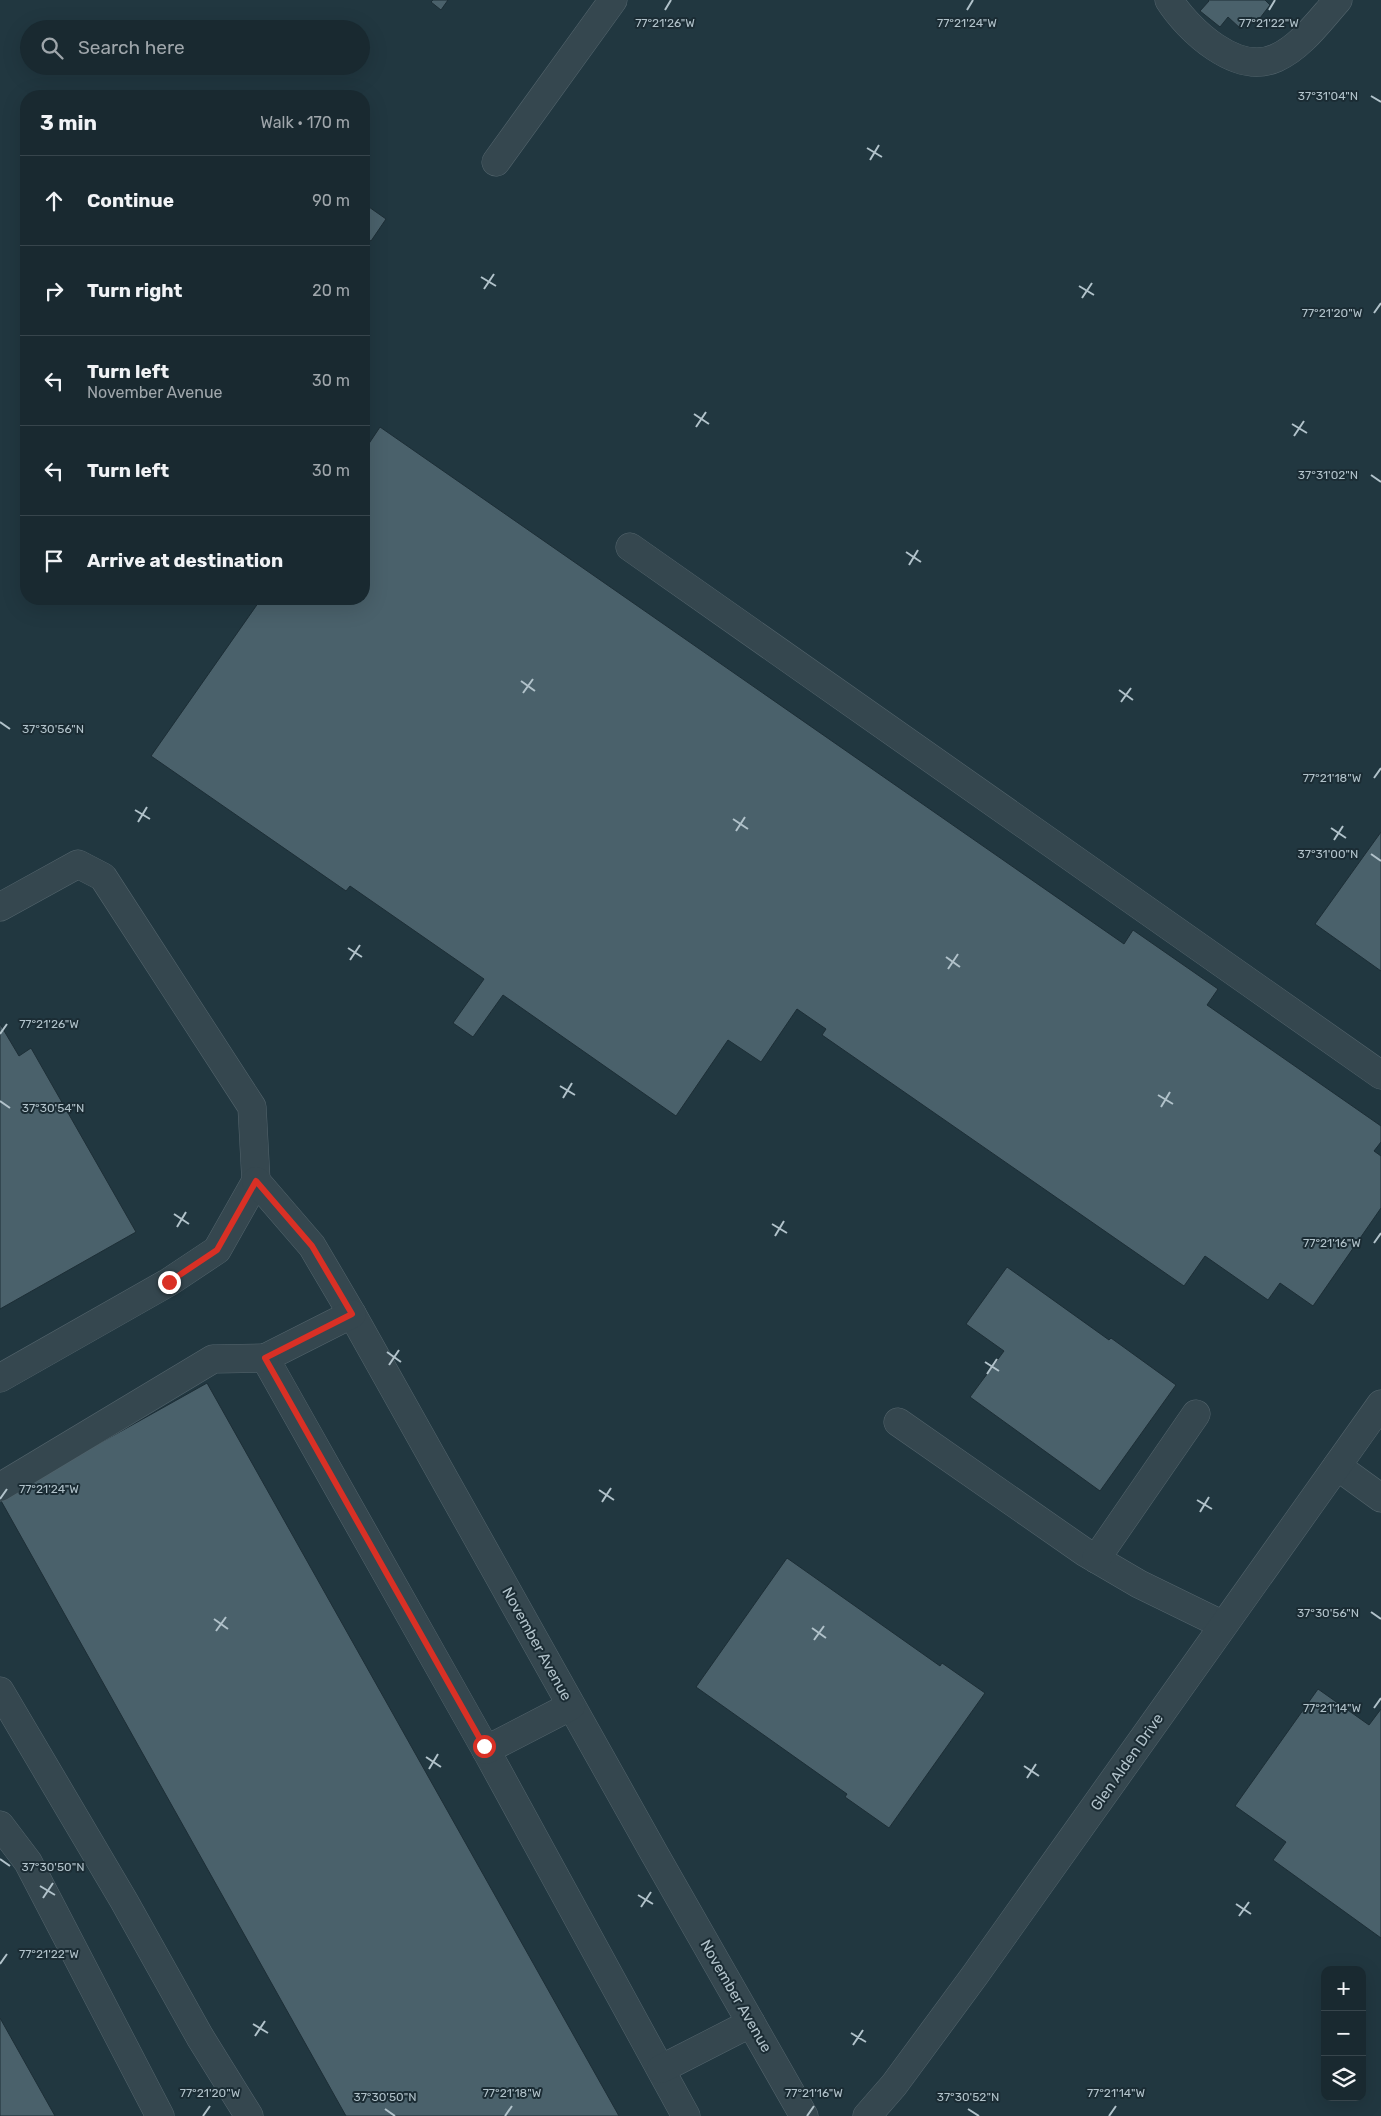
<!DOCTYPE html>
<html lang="en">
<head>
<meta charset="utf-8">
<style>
  body { margin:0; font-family:Rubik,sans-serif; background:#223138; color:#f1f3f6 }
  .controls { position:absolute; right:15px; bottom:15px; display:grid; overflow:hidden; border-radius:10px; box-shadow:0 5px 20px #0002 }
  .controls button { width:45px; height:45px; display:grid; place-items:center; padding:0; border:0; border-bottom:1px solid #37454c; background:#192930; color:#f1f3f6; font:25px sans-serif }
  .stop { position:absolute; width:15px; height:15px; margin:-11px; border:4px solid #d93025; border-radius:50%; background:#fff }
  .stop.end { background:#d93025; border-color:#fff; box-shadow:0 1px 5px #0008 }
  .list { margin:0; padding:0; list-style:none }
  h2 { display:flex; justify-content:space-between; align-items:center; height:65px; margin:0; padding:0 20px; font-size:21px }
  h2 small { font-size:16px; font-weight:400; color:#9fa6ab }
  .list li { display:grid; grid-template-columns:32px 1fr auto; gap:15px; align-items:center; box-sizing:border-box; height:90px; padding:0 20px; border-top:1px solid #37454c }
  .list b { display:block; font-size:19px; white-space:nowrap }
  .list p { margin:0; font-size:16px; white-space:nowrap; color:#9fa6ab }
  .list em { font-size:16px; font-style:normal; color:#9fa6ab }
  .icon { flex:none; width:28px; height:28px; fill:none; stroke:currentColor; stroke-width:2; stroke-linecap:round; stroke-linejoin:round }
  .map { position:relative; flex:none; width:1381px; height:2116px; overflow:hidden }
  .search { position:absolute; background:#192930; box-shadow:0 5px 20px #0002; left:20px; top:20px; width:350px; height:55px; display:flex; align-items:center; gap:12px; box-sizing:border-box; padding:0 18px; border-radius:28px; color:#9fa6ab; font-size:19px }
  .panel { position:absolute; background:#192930; box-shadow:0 5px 20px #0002; left:20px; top:90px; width:350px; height:515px; border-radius:20px }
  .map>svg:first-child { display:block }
  .building { fill:#4a616b; stroke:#1d2e36 }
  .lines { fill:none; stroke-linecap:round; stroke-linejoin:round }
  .minor-casing { stroke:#54656d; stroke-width:29 }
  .minor { stroke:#35474f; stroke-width:28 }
  .route { stroke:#d93025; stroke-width:6 }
  .ticks { fill:none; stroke:#b1c2ca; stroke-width:2 }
  .labels { text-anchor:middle; stroke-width:4; stroke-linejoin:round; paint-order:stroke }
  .street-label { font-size:15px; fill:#b1c2ca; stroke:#1b2c34 }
  .ticks-label { font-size:12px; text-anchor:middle; fill:#b1c2ca; stroke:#1b2c34; stroke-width:4; stroke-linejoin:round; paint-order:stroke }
</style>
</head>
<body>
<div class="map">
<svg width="1381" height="2116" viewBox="0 0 1381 2116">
  <rect width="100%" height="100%" fill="#213740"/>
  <!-- building -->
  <g class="building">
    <polygon points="433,0 448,0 441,10 431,2"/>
    <polygon points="1208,0 1265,0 1270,5 1257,22 1251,17 1241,29 1228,17 1220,27 1200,11 1209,1"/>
    <polygon points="369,207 386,219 371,241 364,236 364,215"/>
    <polygon points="380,427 1124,944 1133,930 1218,989 1207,1005 1381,1126 1381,1142 1374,1151 1381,1156 1381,1208 1313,1306 1280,1283 1268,1300 1205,1256 1184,1286 822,1035 826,1029 797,1009 761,1062 728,1040 676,1116 503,995 473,1037 453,1023 484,979 350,886 346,891 151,756 261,599 364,599 364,451"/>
    <polygon points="1381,832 1381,971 1315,924"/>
    <polygon points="0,1024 19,1056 31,1048 136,1232 0,1309"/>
    <polygon points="1007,1267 1109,1340 1111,1338 1176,1385 1100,1491 970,1397 1004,1351 966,1324"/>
    <polygon points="207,1383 619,2116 346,2116 0,1499"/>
    <polygon points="787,1558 940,1666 942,1663 985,1693 889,1828 845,1797 847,1794 696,1687"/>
    <polygon points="1318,1689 1369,1725 1381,1709 1381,1938 1273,1860 1286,1842 1235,1806"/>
    <polygon points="0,2018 55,2116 0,2116"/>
  </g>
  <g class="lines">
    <defs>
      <g id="minor">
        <path d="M1169,0C1188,30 1237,76 1276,58C1301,47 1320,20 1338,0"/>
        <polyline points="496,162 613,0"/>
        <polyline points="630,547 1381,1075"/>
        <polyline points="0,907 78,864 103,877 252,1107 256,1181 217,1250 169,1282 0,1378"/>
        <polyline points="256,1181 312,1246 352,1314 654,1853 804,2116"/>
        <polyline points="352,1314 265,1358 486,1750 686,2116"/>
        <polyline points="898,1422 1086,1553 1139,1584 1223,1625"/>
        <polyline points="1337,1466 1381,1498"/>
        <polyline points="0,1487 213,1359 265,1358"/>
        <polyline points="1096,1559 1196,1414"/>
        <polyline points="0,1691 124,1901 200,2037 249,2116"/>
        <polyline points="486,1750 571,1706"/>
        <polyline points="0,1825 28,1862 160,2116"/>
        <polyline points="661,2069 751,2023"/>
        <polyline points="867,2116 894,2085 975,1975 1381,1404"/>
      </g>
    </defs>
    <!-- minor casing -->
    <use href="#minor" class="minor-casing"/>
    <!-- minor -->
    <use href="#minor" class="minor"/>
  </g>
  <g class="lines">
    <!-- route -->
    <polyline class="route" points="169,1282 217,1250 256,1181 312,1246 352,1314 265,1358 484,1746"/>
  </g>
  <!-- ticks -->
  <path class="ticks" d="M665,10L671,0M967,10L973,0M1269,10L1275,0M1371,96L1381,102M867,148L882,157M870,160L879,145M481,277L496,286M1079,286L1094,295M484,289L494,274M1082,298L1092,283M1374,313L1381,303M694,414L709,424M1292,424L1307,433M696,427L706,412M1294,436L1304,421M1371,475L1381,482M906,552L921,562M909,565L918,550M521,681L535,691M1119,690L1133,700M523,693L533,679M1121,702L1131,688M0,722L10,729M1374,778L1381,768M135,810L150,819M733,819L748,829M138,822L147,807M1331,828L1346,838M736,831L745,817M1334,840L1343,826M1371,854L1381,861M348,948L362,957M946,957L960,967M350,960L360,945M948,969L958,954M0,1034L7,1024M560,1086L575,1095M1158,1095L1173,1104M563,1098L572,1083M0,1101L10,1108M1161,1107L1170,1092M174,1214L189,1224M772,1224L787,1233M177,1227L186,1212M775,1236L784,1221M1374,1243L1381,1233M387,1352L401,1362M985,1362L999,1371M389,1365L399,1350M987,1374L997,1359M599,1490L614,1500M0,1499L7,1489M1197,1500L1212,1509M602,1502L611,1488M1200,1512L1209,1497M1371,1612L1381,1619M214,1619L228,1629M812,1628L826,1638M216,1631L226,1617M814,1640L824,1626M1374,1708L1381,1698M426,1757L441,1767M1024,1766L1039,1776M429,1769L438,1754M1027,1778L1036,1764M0,1859L10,1866M40,1886L55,1895M638,1895L653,1904M43,1898L53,1883M1236,1904L1251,1914M641,1907L651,1892M1239,1916L1249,1902M0,1964L7,1954M253,2024L268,2033M851,2033L866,2042M255,2036L265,2021M853,2045L863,2030M385,2109L395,2116M968,2109L979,2116M203,2116L210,2106M505,2116L512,2106M807,2116L814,2106M1109,2116L1116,2106"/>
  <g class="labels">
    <!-- street labels -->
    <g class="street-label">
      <text transform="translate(537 1644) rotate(61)" y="5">November Avenue</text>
      <text transform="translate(1127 1762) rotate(-55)" y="5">Glen Alden Drive</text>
      <text transform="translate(736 1996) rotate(60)" y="5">November Avenue</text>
    </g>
  </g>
  <g class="ticks-label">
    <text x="665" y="27">77°21'26"W</text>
    <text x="967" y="27">77°21'24"W</text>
    <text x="1269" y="27">77°21'22"W</text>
    <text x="1328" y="100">37°31'04"N</text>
    <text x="1332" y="317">77°21'20"W</text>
    <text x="1328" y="479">37°31'02"N</text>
    <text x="53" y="733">37°30'56"N</text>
    <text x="1332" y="782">77°21'18"W</text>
    <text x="1328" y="858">37°31'00"N</text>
    <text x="49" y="1028">77°21'26"W</text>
    <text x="53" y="1112">37°30'54"N</text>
    <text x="1332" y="1247">77°21'16"W</text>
    <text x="49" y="1493">77°21'24"W</text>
    <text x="1328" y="1617">37°30'56"N</text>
    <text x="1332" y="1712">77°21'14"W</text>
    <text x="53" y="1871">37°30'50"N</text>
    <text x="49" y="1958">77°21'22"W</text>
    <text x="210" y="2097">77°21'20"W</text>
    <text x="512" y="2097">77°21'18"W</text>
    <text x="814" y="2097">77°21'16"W</text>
    <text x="1116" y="2097">77°21'14"W</text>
    <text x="385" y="2101">37°30'50"N</text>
    <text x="968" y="2101">37°30'52"N</text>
  </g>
</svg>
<div class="controls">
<button>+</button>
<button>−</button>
<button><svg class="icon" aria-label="layers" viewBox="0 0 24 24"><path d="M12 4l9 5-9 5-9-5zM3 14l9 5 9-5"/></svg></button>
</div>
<div class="stop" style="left:484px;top:1746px"></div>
<div class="stop end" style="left:169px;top:1282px"></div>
<div class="search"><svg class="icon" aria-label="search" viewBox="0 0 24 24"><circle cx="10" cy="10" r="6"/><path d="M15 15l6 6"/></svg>Search here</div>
<section class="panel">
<h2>3 min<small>Walk · 170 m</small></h2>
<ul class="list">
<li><svg class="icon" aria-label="ahead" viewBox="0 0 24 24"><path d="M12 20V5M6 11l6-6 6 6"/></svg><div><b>Continue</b></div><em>90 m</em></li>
<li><svg class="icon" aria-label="right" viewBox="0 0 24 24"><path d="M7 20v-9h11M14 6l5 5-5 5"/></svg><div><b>Turn right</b></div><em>20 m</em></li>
<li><svg class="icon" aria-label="left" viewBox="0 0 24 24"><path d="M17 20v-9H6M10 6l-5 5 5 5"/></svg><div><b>Turn left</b><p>November Avenue</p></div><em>30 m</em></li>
<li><svg class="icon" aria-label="left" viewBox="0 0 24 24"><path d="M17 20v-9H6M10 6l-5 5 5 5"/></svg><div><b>Turn left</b></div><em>30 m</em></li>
<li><svg class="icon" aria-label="arrive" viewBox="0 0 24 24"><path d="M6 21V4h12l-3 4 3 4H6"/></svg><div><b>Arrive at destination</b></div></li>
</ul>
</section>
</div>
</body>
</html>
